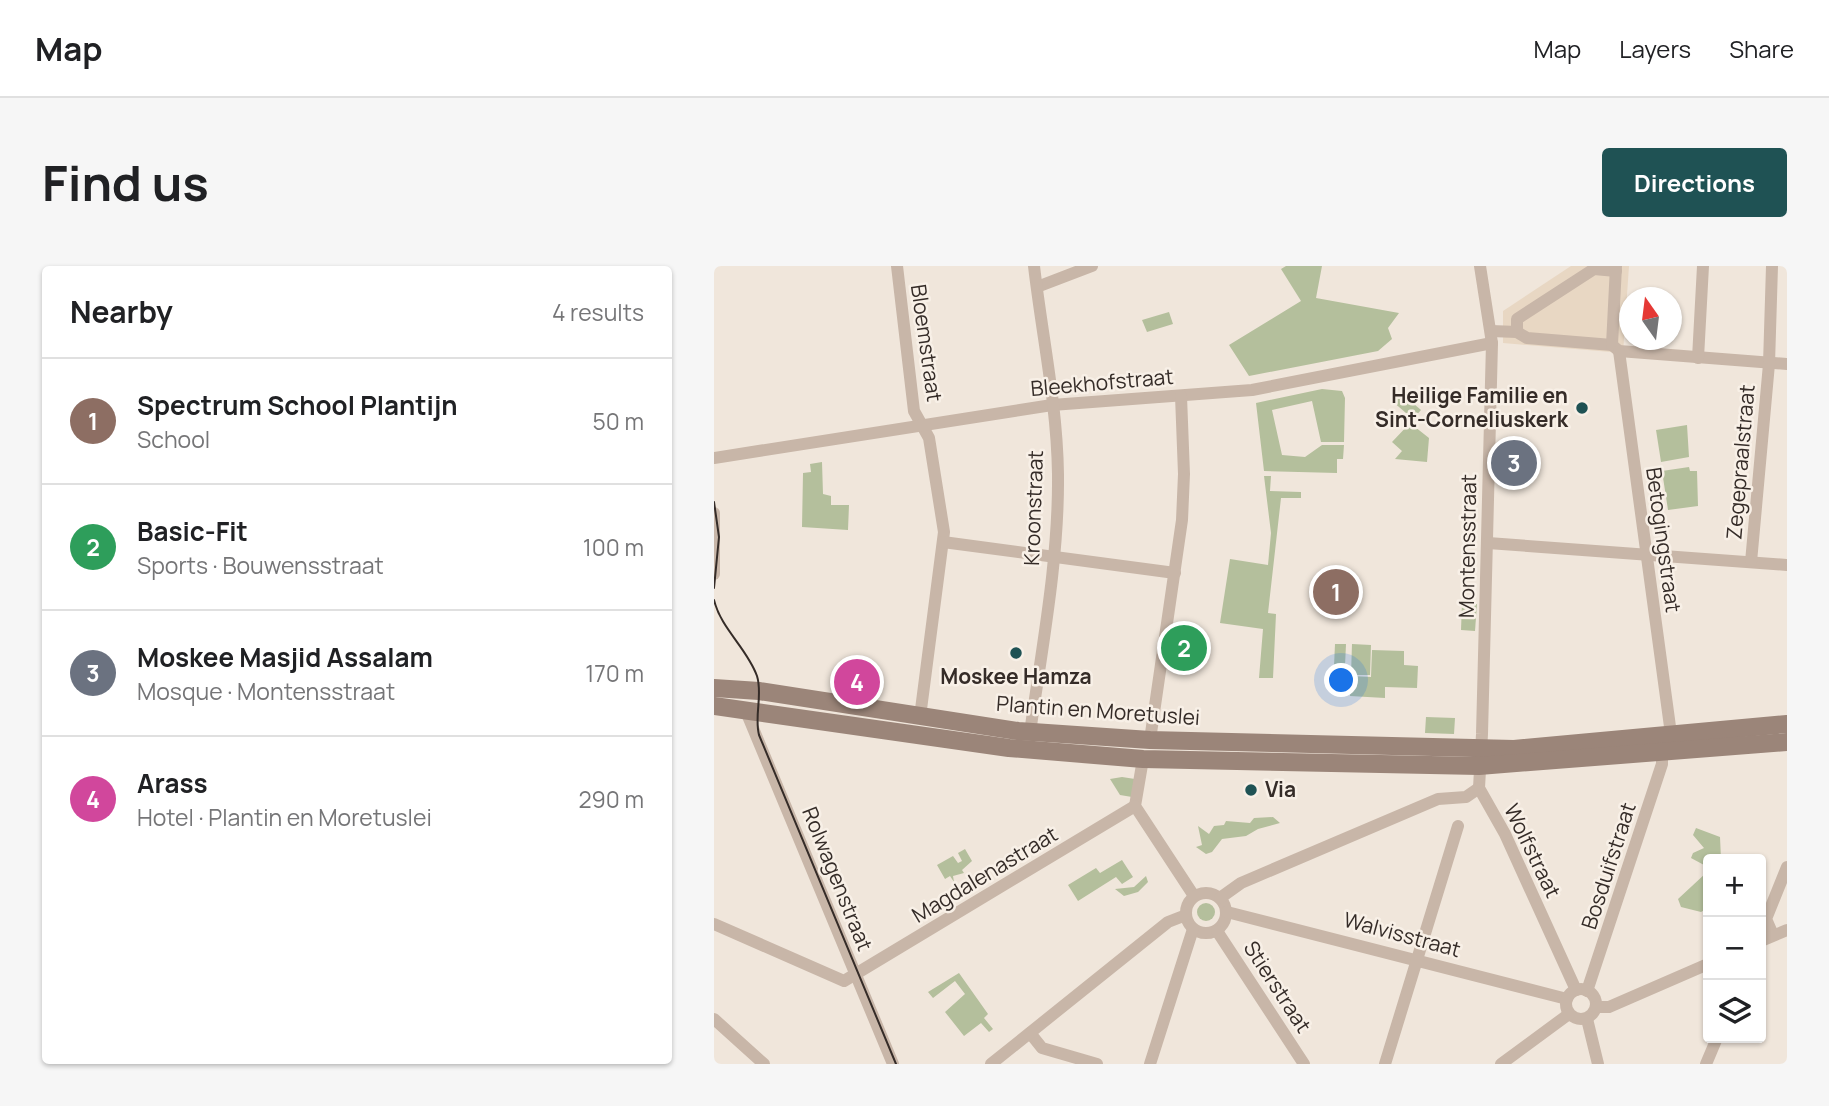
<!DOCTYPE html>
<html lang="en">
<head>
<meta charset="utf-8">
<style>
  body { margin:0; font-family:Manrope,sans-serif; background:#f6f6f6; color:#202124 }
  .controls { position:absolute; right:21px; bottom:21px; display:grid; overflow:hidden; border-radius:7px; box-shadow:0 2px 5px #0004 }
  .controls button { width:63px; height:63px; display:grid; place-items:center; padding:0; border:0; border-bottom:2px solid #e0e0e0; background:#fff; color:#202124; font:35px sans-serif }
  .compass { position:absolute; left:905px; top:21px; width:63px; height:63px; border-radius:50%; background:#fff; box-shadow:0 2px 5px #0004; rotate:346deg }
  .you { position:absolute; left:628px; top:415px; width:24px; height:24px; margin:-18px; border:5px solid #fff; border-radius:50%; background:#1a73e8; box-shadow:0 0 0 10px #1a73e833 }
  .badge { display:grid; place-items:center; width:46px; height:46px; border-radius:50%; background:#1f5254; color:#fff; font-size:23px; font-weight:700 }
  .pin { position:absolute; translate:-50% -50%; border:4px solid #fff; box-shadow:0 2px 7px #0006 }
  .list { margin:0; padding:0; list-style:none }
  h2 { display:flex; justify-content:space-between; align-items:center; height:91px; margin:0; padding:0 28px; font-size:30px }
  h2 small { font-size:23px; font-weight:400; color:#757577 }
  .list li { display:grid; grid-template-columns:46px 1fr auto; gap:21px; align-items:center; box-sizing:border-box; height:126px; padding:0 28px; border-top:2px solid #e0e0e0 }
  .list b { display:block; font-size:26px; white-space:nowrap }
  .list p { margin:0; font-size:23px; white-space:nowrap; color:#757577 }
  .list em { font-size:23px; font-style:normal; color:#757577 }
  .icon { flex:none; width:38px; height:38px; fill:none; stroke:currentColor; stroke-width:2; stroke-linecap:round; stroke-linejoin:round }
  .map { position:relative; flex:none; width:1073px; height:798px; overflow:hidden; border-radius:7px }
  header { display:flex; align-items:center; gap:42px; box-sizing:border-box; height:98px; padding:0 35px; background:#fff; border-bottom:2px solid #e0e0e0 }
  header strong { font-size:33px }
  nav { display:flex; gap:38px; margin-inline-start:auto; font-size:24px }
  .intro { display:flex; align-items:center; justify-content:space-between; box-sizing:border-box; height:168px; padding:0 42px }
  h1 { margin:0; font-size:49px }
  .button { padding:18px 32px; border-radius:7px; background:#1f5254; color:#fff; font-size:24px; font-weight:700 }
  main { display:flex; gap:42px; padding:0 42px }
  aside { flex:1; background:#fff; border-radius:7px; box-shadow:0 2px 5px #0004 }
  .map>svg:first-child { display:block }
  .green { fill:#b4bf9c }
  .plaza { fill:#e8d7c3 }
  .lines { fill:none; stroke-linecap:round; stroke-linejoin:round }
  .street { stroke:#c8b6a8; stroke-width:12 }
  .secondary { stroke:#9b8579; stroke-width:18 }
  .tram { stroke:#352c28; stroke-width:2 }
  .poi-dot { fill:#1f5254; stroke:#f8f0e7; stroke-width:2.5 }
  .labels { text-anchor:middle; stroke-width:5; stroke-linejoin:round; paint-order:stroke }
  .street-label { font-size:21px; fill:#352c28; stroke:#f8f0e7 }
  .poi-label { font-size:21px; font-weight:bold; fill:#352c28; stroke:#f8f0e7; text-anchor:end }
</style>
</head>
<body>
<header>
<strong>Map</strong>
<nav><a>Map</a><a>Layers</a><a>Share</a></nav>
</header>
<div class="intro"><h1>Find us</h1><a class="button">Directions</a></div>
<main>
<aside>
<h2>Nearby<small>4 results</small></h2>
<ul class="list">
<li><span class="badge" style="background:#8d6e63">1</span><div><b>Spectrum School Plantijn</b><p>School</p></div><em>50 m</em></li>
<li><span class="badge" style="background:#2e9e5b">2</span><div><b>Basic-Fit</b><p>Sports · Bouwensstraat</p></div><em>100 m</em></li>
<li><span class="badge" style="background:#6b7280">3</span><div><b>Moskee Masjid Assalam</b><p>Mosque · Montensstraat</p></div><em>170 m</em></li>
<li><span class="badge" style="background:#d1479c">4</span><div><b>Arass</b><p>Hotel · Plantin en Moretuslei</p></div><em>290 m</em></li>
</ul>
</aside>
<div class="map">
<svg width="1073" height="798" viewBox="0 0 1073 798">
  <rect width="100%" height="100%" fill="#f0e6db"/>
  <!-- green -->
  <g class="green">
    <polygon points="572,0 608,0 602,32 685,47 674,62 678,73 664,85 535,110 515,79 587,35 567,3"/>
    <polygon points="455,46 459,58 433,66 428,54"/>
    <polygon points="608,123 628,125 631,132 630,176 607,176 598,135 558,144 568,189 591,191 608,179 630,179 629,193 623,193 623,207 550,205 542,137"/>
    <polygon points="686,126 707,144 699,153 678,135"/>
    <polygon points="696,157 715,172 713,196 681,193 688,185 678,176"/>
    <polygon points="973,159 975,191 947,196 942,164"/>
    <polygon points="108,196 109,228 117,230 117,239 135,239 134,264 88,261 89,207 97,206 96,198"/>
    <polygon points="975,201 976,205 983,205 984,240 954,244 948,205"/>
    <polygon points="550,210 557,210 556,225 587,226 587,232 567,232 554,347 562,348 559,412 545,412 549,363 506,357 516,293 554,299 557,267"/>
    <polygon points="748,337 763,338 761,365 747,364"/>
    <polygon points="621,378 632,378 631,400 620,400"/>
    <polygon points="638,378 657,379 656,409 637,409"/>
    <polygon points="658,384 690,385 690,399 704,400 703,422 671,421 671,432 636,430 637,410 657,411"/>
    <polygon points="712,451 741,452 740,468 711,467"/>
    <polygon points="408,511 421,513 418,531 406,529 396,513"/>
    <polygon points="559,551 566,557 544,563 532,570 508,573 498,586 492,588 482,581 488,579 484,560 495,568 500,560 510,559 512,555 536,557 540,552"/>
    <polygon points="982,562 1006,571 1007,593 994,593 994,642 987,646 967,641 964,633 992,607 990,599 977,592 979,587 990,582 979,569"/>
    <polygon points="251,583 258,595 248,604 250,607 239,610 240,616 236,610 231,613 223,599 239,590 244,597 248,595 244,587"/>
    <polygon points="408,594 419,611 408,618 402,611 364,635 354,619 382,602 386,607"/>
    <polygon points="432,610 434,616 424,626 410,630 401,623 420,621"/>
    <circle cx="492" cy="646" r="9"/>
    <polygon points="245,707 274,748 270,752 279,763 275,766 267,757 250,770 231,746 251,728 241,715 219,732 214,726"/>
  </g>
  <!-- plaza -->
  <polygon class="plaza" points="857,0 915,0 909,87 789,77 789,45"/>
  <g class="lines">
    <!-- street -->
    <g class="street">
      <polyline points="183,0 200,145 215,172 230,266 206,451"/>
      <polyline points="766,0 778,77 768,468 765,522 791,568 862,724"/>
      <polyline points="323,21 378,0"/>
      <polyline points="777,65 803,66 813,72 898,79"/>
      <polyline points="803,66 803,53 880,3 902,5"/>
      <polyline points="898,79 905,85 1073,98"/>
      <polyline points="898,79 902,0"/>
      <polyline points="905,85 957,468"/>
      <polyline points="984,92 989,0"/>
      <polyline points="0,192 338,139 538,124 778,77"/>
      <polyline points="0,247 0,308"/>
      <polyline points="229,276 461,307"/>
      <polyline points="774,277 1073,299"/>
      <polyline points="1037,296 1055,98 1058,0"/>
      <polyline points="31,443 179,798"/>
      <path d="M315,474C327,386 345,296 344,208C343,138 328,69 320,0"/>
      <polyline points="436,474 468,254 470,208 467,130"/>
      <polyline points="429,493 421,540 480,630"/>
      <circle cx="492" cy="647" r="20"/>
      <polyline points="506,632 527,617 724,533 752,531 765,522"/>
      <polyline points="513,646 853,733"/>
      <polyline points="0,658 130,715 421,540"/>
      <polyline points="503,665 590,798"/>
      <polyline points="1059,669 1052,653 1073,601"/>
      <polyline points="1047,675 1073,664"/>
      <circle cx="867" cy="738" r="15"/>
      <polyline points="873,725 948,498 948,487"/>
      <polyline points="882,741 895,741 994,698"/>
      <polyline points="0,753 50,798"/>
      <polyline points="873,753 884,798"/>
      <polyline points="316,767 328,782 383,798"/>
      <polyline points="277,798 454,656 472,649"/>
      <polyline points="436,798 479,663"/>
      <polyline points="671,798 744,560"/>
      <polyline points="787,798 855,748"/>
      <polyline points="992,798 1003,772"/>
    </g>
    <!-- secondary -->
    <g class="secondary">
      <polyline points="0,422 45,425 304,465 436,474 800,483 1073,458"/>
      <polyline points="0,440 295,482 429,493 765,500 1073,476"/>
    </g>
    <!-- tram -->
    <g class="tram">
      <polyline points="0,236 5,271 0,322"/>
      <path d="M0,334C7,363 33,382 43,410C49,429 40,449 45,469L182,798"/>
    </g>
  </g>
  <!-- markers -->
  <g class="poi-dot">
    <circle cx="868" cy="142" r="7"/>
    <circle cx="302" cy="387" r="7"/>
    <circle cx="537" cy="524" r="7"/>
  </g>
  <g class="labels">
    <!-- street labels -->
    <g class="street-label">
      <text transform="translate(212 77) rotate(82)" y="7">Bloemstraat</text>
      <text transform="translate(388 117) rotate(-5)" y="7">Bleekhofstraat</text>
      <text transform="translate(1027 196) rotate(-85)" y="7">Zegepraalstraat</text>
      <text transform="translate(320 242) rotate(-88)" y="7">Kroonstraat</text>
      <text transform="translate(949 274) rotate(82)" y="7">Betogingstraat</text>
      <text transform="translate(754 280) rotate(-89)" y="7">Montensstraat</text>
      <text transform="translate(384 445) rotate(4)" y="7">Plantin en Moretuslei</text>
      <text transform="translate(818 585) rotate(64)" y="7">Wolfstraat</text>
      <text transform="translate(895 600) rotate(-72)" y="7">Bosduifstraat</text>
      <text transform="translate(271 609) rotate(-31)" y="7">Magdalenastraat</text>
      <text transform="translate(123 613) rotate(68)" y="7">Rolwagenstraat</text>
      <text transform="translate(688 669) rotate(15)" y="7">Walvisstraat</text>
      <text transform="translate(563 721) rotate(57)" y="7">Stierstraat</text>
    </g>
    <!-- poi labels -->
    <g class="poi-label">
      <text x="854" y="137">Heilige Familie en<tspan x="854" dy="24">Sint-Corneliuskerk</tspan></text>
      <text x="302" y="418" text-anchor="middle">Moskee Hamza</text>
      <text x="551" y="531" text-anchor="start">Via</text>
    </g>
  </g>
</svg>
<div class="controls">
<button>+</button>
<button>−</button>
<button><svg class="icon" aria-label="layers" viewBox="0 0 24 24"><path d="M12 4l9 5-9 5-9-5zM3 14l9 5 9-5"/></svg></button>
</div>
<svg class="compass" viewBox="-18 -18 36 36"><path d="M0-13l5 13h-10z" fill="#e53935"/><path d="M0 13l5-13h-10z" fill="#757577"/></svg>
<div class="you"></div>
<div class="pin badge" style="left:622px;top:326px;background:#8d6e63">1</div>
<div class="pin badge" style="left:470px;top:382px;background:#2e9e5b">2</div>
<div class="pin badge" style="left:800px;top:197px;background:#6b7280">3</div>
<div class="pin badge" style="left:143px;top:416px;background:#d1479c">4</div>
</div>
</main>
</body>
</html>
